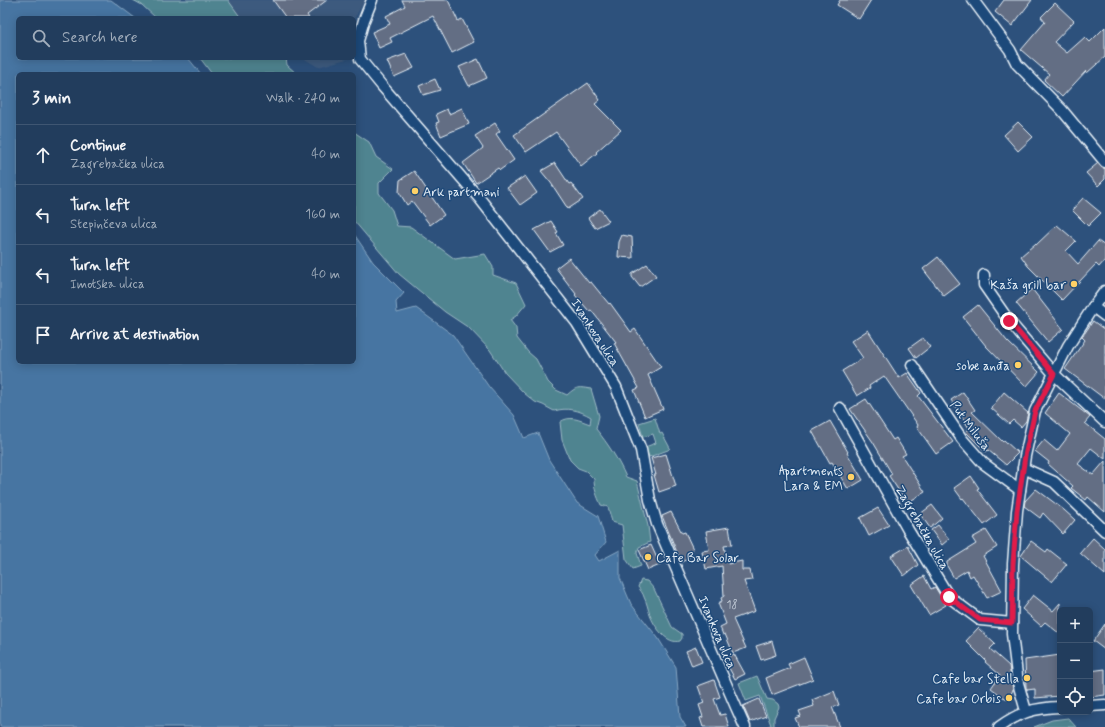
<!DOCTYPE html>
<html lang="en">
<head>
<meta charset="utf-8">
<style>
  body { margin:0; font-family:Mynerve,sans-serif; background:#2a4463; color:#f1f3f6 }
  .controls { position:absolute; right:12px; bottom:12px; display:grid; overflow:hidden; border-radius:6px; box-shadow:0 2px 10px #0003 }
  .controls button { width:36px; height:36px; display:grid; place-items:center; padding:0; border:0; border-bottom:1px solid #3f5672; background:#223d5d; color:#f1f3f6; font:20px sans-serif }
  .stop { position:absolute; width:12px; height:12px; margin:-9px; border:3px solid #e11d48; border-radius:50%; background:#fff }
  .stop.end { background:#e11d48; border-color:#fff; box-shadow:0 1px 4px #0008 }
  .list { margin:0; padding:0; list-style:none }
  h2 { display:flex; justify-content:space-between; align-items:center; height:52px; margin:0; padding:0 16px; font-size:17px }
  h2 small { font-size:13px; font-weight:400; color:#a2aebc }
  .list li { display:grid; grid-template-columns:26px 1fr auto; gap:12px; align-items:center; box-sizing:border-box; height:60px; padding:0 16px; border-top:1px solid #3f5672 }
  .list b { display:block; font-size:15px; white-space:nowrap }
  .list p { margin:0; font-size:13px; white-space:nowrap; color:#a2aebc }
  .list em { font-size:13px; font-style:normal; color:#a2aebc }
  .icon { flex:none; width:22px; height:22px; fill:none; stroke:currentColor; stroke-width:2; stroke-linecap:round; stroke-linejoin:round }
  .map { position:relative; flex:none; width:1105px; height:727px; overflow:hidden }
  .search { position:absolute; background:#223d5d; box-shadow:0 2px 10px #0003; left:16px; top:16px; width:340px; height:44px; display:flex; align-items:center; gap:10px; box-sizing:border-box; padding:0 14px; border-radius:6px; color:#a2aebc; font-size:15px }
  .panel { position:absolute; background:#223d5d; box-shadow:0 2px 10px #0003; left:16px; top:72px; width:340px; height:292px; border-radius:6px }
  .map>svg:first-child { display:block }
  .built { fill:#3e5a7e }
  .green { fill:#508490; stroke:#9cbac4 }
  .water { fill:#4675a2; stroke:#87a7c4 }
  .building { fill:#646e84; stroke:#e8f1f8 }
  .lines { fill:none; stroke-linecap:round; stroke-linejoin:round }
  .street-casing { stroke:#e8f1f8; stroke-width:13 }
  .street { stroke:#1f4a7a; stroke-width:10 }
  .route { stroke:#e11d48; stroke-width:5 }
  .poi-dot { fill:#ffd166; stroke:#1f4a7a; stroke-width:1.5 }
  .labels { text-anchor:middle; stroke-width:3; stroke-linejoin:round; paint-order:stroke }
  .number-label { font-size:11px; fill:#c7d0db }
  .poi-label { font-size:13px; fill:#e8f1f8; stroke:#1f4a7a; text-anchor:end }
  .street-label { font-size:13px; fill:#e8f1f8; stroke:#1f4a7a }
</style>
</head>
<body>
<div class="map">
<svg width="1105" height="727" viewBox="0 0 1105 727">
  <rect width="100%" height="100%" fill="#2d517c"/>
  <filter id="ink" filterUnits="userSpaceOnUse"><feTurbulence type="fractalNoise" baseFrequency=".025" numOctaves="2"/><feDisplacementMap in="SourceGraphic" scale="8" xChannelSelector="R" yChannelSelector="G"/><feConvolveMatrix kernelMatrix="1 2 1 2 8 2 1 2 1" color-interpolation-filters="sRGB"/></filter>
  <g filter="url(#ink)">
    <!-- built -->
    <g class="built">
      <polygon points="228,0 365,0 354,19 354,29 354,18 241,18"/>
      <polygon points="303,58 350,58 318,67"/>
    </g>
    <!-- green -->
    <g class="green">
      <polygon points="133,0 228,0 241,18 156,18 142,5"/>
      <polygon points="200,58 286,58 287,65 297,74 212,74"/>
      <path d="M354,132L369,142L376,157L393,169L379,183V193L392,210L397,226L411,227L455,259L485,254L493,267V275L516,283L526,304L516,316L510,320L516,328L517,338L528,352L536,359L548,382L556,390L567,395C577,386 578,387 591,389L599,416L596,429C608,444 618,459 626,477L637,481L648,526L650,542L639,547L637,553L641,566L633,569L626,559L622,525L612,522L608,507L601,505C597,496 594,489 594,479L586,471L578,468L570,460L562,440L560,422C570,415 579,420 590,424L591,417C579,410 568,407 554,411L543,405L535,402L524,393L505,373L490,350L469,328L445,312L399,274L354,221Z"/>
      <polygon points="655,418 660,434 662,433 670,448 668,450 649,457 645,447 656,443 653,434 643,437 639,423"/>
      <path d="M641,580L647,581L654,589L672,627L682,634V638L680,641C667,645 654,626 650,615C648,609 647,603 644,597C643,593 640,590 638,587Z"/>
      <polygon points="757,676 767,699 773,700 778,704 779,707 774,718 774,727 766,727 771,725 760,696 746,701 739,683"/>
      <polygon points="1068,718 1076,727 1034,727 1052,720"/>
    </g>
    <!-- water -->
    <polygon class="water" points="0,0 111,0 135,18 18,18 18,58 188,58 201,74 18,74 18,362 354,362 354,234 373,262 404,293 396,302 397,313 416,308 453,335 489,387 514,415 524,438 538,433 549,460 577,503 598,516 606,542 595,555 599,561 620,550 620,578 631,604 658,638 676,667 680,717 686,727 0,727"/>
    <!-- building -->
    <g class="building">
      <polygon points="273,0 327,0 307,15 309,18 286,18"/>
      <polygon points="402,0 448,0 458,21 462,19 474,42 452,53 433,16 390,38 392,42 379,48 372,32 390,24 386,16 405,6"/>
      <polygon points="840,0 871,0 859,19 837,5"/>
      <polygon points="1004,0 1032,0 1012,26 995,12"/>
      <polygon points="1055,3 1074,21 1054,42 1067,53 1085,37 1090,42 1105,27 1105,57 1087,73 1086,71 1062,97 1044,80 1049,74 1021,50 1045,22 1041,17"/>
      <polygon points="406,54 414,68 394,77 387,61"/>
      <polygon points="478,59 487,78 469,86 459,67"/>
      <polygon points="435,79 440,90 423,95 419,86"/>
      <polygon points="588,83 600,100 595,104 621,130 596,152 597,153 581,166 556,132 526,152 514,135"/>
      <polygon points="462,108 469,124 441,136 436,123 439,122 436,114 447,109 449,114"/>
      <polygon points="1018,122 1033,137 1018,151 1004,135"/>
      <polygon points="495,123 500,131 496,134 514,160 500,170 498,168 476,183 463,163 483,148 475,136"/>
      <polygon points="555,163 569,184 571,183 583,199 568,209 551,183 541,171"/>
      <polygon points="1098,163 1102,168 1105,168 1105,179 1098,186 1086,173"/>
      <polygon points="414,171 444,215 430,225 412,201 407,205 399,192 400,180"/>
      <polygon points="525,176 537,193 520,205 507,188"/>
      <polygon points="1083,198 1101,213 1088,226 1072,210"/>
      <polygon points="600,209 609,221 595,228 588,218"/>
      <polygon points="551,221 558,232 556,233 563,245 550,252 534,230"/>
      <polygon points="1057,225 1076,241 1066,251 1078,264 1098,241 1105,246 1105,260 1099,267 1096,264 1062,300 1028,266 1021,256 1035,244 1036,245"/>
      <polygon points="622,235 632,237 633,258 618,257 619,242"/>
      <polygon points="938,257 960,284 944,296 923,269"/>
      <polygon points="569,258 589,283 591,282 609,304 610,303 631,332 635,329 661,367 648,375 663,409 645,417 634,390 639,388 614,343 616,342 591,310 589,311 575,295 576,294 556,268"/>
      <polygon points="647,264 656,276 640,287 632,277 632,274"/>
      <polygon points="1032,289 1063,329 1048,342 1016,303"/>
      <polygon points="978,305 1007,341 1039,372 1026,387 986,346 963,317"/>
      <polygon points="1093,321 1105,330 1105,399 1065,369 1085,340 1082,337"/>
      <polygon points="868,330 899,378 907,373 921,393 918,396 953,442 936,454 917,427 918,425 884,376 869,386 870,388 857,396 842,371 863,358 851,341"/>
      <polygon points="923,338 930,347 916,358 909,348"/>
      <polygon points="963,392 975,410 972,412 1003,442 1004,440 1018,453 1006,465 988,450 986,452 966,432 969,428 951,400"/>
      <polygon points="1004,392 1028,413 1026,421 1021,427 1013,420 1009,424 991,408"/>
      <polygon points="1059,393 1090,417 1085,423 1105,439 1105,459 1091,448 1078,464 1093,475 1105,461 1105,512 1088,497 1086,500 1071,488 1073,486 1048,464 1049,462 1035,451 1044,440 1057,451 1070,434 1045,413"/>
      <polygon points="866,399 893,440 896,438 906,454 902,456 925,492 907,503 889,476 892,474 873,442 850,409"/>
      <polygon points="830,421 848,452 847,453 863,480 848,489 832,462 830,463 812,431"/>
      <polygon points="666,454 676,486 659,492 654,475 656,475 651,458"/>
      <polygon points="971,476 979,488 977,489 997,515 984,525 963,498 962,499 954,488"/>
      <polygon points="1036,489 1064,510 1075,520 1063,534 1043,513 1040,518 1024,506 1025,501"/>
      <polygon points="932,505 942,518 930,528 920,514"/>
      <polygon points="878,508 889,525 869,536 860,518"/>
      <polygon points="671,512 682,533 685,532 693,549 688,559 681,562 662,516"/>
      <polygon points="938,525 949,539 942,545 931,530"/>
      <polygon points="729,527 732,545 724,546 728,564 742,561 742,570 750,570 752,580 744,581 755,611 733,619 746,648 733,653 725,634 723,635 720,627 726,624 718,603 722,601 721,598 724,596 722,566 706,569 702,551 709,550 706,531"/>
      <polygon points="986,530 997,547 983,556 1002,591 987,598 973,575 970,577 967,570 954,578 947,566 947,562 976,544 972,538"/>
      <polygon points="1093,538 1105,549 1105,575 1080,553"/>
      <polygon points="1031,541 1046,552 1048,549 1067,564 1052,582 1021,556"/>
      <polygon points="651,545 660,565 648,570 639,550"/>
      <polygon points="908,546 918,565 904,576 891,556"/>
      <polygon points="924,576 931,589 935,587 946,605 929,615 911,585"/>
      <polygon points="1033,595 1053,611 1060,603 1060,634 1045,622 1041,626 1022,609"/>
      <polygon points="1105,624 1105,650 1093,641"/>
      <polygon points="978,628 995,644 990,649 1009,666 1013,690 1008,699 1003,697 991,688 1000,675 985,662 986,661 966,641"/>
      <polygon points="772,641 776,655 761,660 756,646"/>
      <polygon points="696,647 702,662 692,666 686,651"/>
      <polygon points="734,654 745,674 735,679 724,659"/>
      <polygon points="1060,655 1060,696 1035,698 1035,689 1027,690 1026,688 1025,660"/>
      <polygon points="804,657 813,679 772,695 766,678 790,668 788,664"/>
      <polygon points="1105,669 1105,695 1090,697 1090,671"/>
      <polygon points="714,680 720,697 714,699 720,715 725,714 729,727 703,727 700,718 703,717 699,705 704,703 698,686"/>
      <polygon points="834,691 839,705 832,707 840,727 799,727 795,718 801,716 799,711 814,706 812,700"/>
      <polygon points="759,699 766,716 750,722 743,706"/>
    </g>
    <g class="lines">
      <defs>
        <g id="street">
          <polyline points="372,0 364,20 358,41 360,59 382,86 480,199 577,323 616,387 641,450 650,500 657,524 698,619 736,707 745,727"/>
          <polyline points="973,0 1010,50 1017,64 1062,110 1105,162"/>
          <polyline points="984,275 984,285 1009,321 1054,374 1105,422"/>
          <polyline points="1093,307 1105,316"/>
          <polyline points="912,365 962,439 983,463 1020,490"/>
          <polyline points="840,408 908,530 949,597 980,620 1012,623"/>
          <polyline points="1023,468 1054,482 1105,531"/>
          <polyline points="1090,706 1105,705"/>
          <polyline points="1026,711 1018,683 1012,634 1013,564 1017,511 1025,456 1035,411 1068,346 1093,307 1105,291"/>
          <path d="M999,727C1020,712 1034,708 1060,707"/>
        </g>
      </defs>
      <!-- street casing -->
      <use href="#street" class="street-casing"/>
      <!-- street -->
      <use href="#street" class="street"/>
    </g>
  </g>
  <g class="lines" filter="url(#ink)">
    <!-- route -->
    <polyline class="route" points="949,597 980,620 1012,623 1013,564 1017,511 1025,456 1035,411 1054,374 1009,321"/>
  </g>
  <!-- markers -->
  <g class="poi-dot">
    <circle cx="415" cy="191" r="4"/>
    <circle cx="1074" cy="284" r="4"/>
    <circle cx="1018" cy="365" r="4"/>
    <circle cx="851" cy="477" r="4"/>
    <circle cx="648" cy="557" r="4"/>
    <circle cx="1027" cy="678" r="4"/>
    <circle cx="1009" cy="698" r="4"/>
  </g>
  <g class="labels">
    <!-- number labels -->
    <g class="number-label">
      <text x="732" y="608">18</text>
    </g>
    <!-- poi labels -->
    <g class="poi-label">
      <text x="423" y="196" text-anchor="start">Ark partmani</text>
      <text x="1066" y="289">Kaša grill bar</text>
      <text x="1010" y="370">sobe anđa</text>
      <text x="843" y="475">Apartments<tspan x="843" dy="15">Lara &amp; EM</tspan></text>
      <text x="656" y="562" text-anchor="start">Cafe Bar Solar</text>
      <text x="1019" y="683">Cafe bar Stella</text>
      <text x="1001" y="703">Cafe bar Orbis</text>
    </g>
    <!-- street labels -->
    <g class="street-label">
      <text transform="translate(596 332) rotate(57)" y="5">Ivankova ulica</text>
      <text transform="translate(971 425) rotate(53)" y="5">Put Miluša</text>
      <text transform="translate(923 527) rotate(60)" y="5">Zagrebačka ulica</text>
      <text transform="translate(718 632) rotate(67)" y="5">Ivankova ulica</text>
    </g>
  </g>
</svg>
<div class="controls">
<button>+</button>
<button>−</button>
<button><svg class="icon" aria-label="locate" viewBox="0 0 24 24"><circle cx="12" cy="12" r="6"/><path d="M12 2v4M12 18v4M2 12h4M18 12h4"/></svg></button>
</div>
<div class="stop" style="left:949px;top:597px"></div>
<div class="stop end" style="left:1009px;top:321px"></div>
<div class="search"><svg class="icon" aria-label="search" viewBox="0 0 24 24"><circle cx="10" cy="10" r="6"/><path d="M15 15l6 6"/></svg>Search here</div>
<section class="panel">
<h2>3 min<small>Walk · 240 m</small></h2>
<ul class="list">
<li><svg class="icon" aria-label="ahead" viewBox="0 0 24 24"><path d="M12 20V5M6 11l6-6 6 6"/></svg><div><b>Continue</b><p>Zagrebačka ulica</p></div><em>40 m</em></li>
<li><svg class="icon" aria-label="left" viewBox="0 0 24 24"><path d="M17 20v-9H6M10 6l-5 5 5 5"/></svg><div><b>Turn left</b><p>Stepinčeva ulica</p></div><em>160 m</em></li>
<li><svg class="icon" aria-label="left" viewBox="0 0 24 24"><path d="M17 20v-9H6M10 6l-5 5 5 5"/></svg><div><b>Turn left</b><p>Imotska ulica</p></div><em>40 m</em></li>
<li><svg class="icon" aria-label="arrive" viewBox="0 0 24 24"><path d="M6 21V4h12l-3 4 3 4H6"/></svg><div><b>Arrive at destination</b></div></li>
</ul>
</section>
</div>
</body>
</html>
